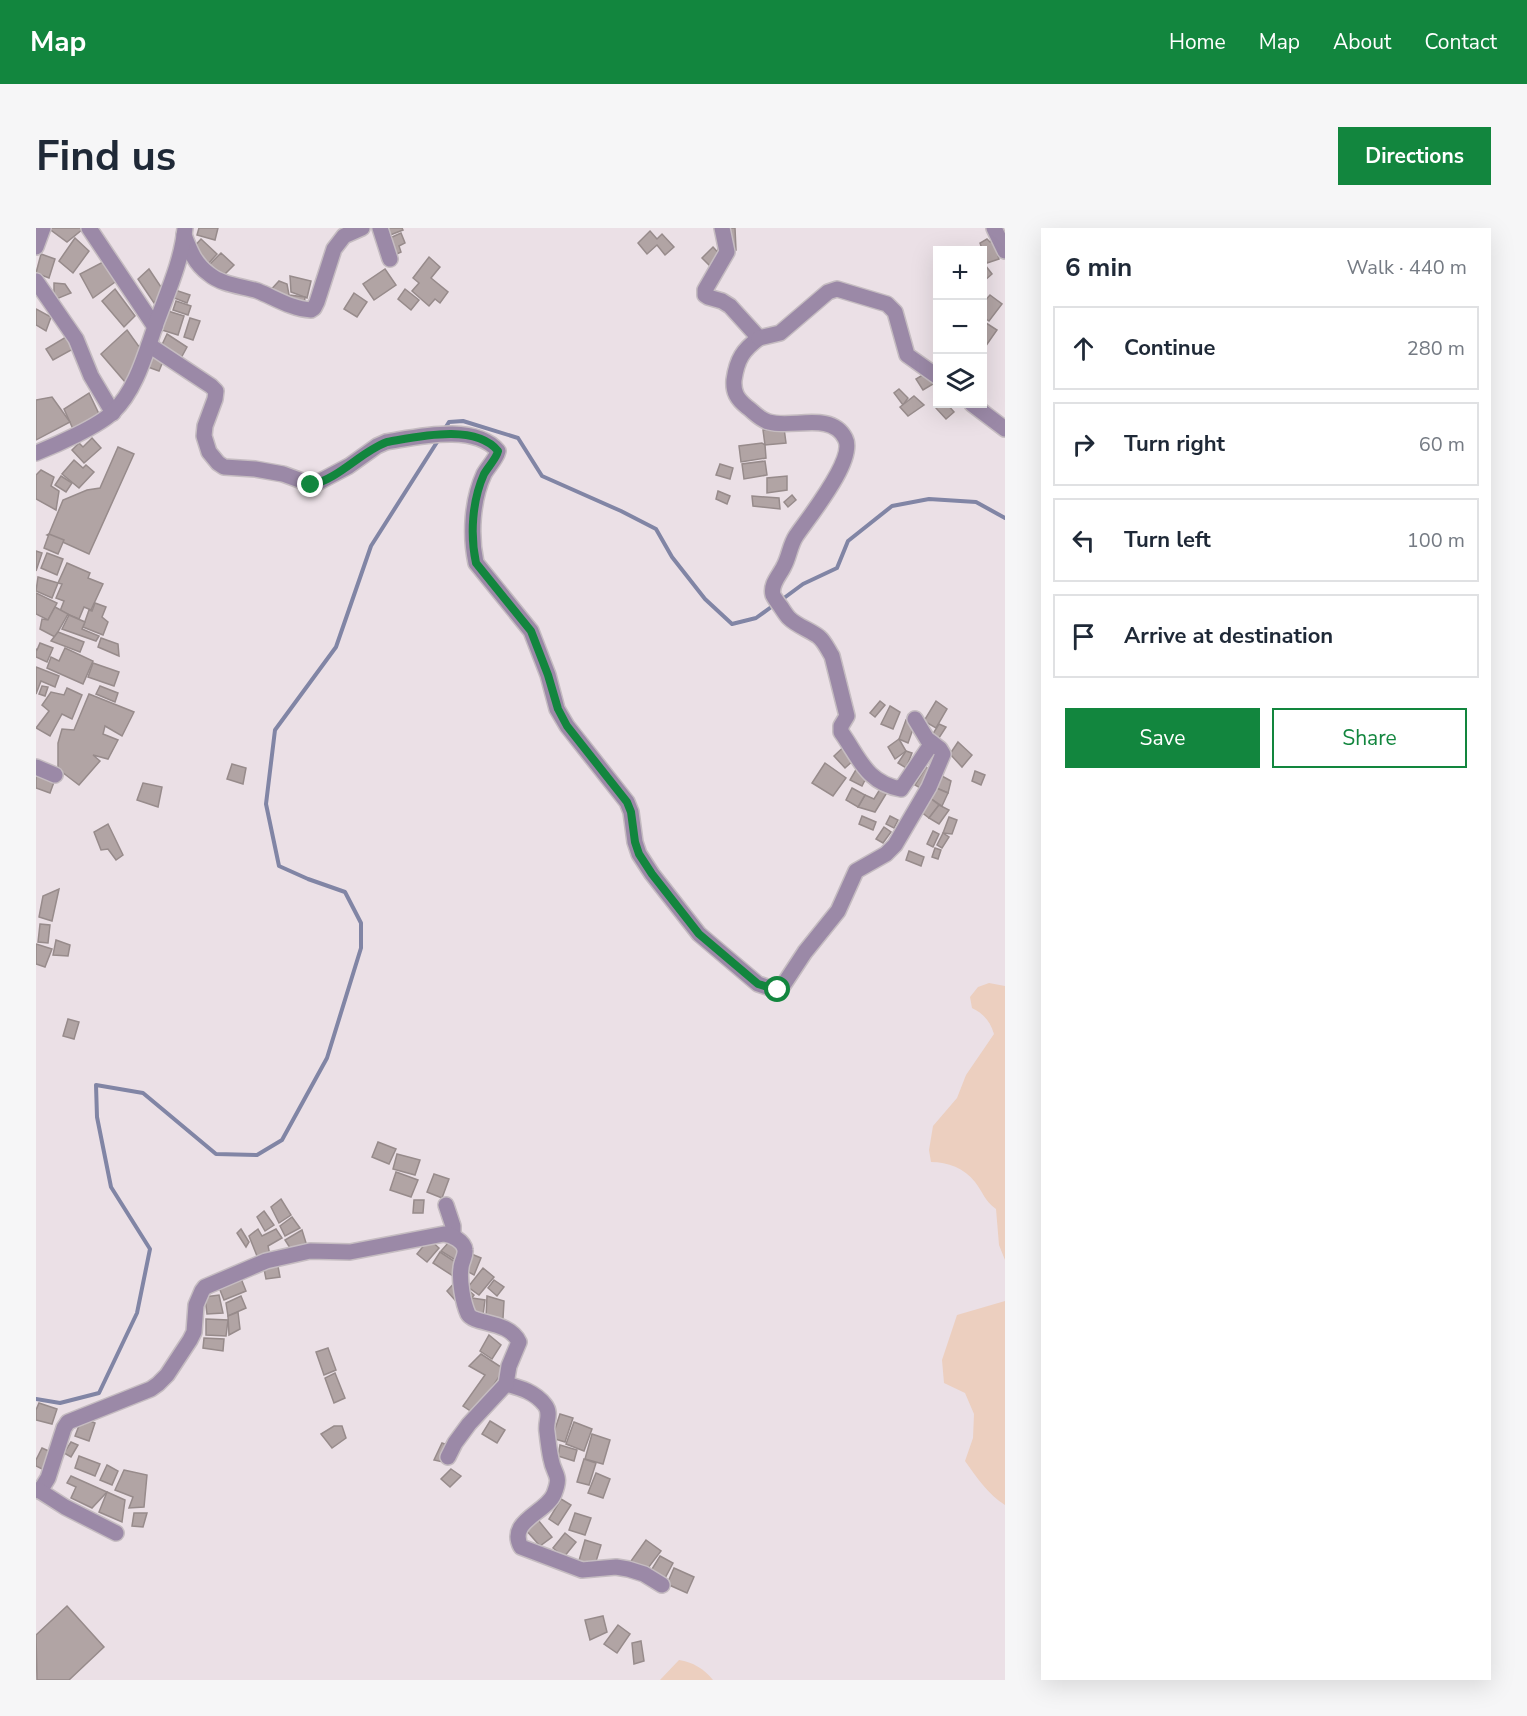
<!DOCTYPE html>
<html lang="en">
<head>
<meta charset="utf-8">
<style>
  body { margin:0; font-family:"Nunito Sans",sans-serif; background:#f6f6f7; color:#1f2937 }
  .controls { position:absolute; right:18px; top:18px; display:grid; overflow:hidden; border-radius:0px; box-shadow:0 6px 24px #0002 }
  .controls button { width:54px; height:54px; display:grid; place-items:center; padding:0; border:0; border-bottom:2px solid #e0e1e3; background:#fff; color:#1f2937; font:30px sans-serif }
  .stop { position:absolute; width:18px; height:18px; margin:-14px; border:4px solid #12863e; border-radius:50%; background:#fff }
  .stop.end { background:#12863e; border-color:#fff; box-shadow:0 2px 6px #0008 }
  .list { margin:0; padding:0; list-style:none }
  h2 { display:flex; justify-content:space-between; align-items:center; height:78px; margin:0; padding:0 24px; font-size:26px }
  h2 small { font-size:20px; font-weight:400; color:#747a83 }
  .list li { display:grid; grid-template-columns:39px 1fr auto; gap:18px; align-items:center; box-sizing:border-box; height:84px; margin:0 12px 12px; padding:0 12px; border:2px solid #e0e1e3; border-radius:0px }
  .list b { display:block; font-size:22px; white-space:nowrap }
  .list em { font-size:20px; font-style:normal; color:#747a83 }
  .actions { display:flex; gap:12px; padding:18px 24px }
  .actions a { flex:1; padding:14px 0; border:2px solid #12863e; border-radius:0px; text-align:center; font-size:21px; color:#12863e }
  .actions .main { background:#12863e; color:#fff }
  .icon { flex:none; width:33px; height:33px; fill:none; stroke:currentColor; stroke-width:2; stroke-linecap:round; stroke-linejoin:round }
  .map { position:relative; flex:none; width:969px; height:1452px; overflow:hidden; border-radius:0px }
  header { display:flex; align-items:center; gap:36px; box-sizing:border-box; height:84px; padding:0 30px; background:#12863e; color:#fff }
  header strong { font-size:28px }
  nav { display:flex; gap:33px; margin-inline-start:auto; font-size:21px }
  .intro { display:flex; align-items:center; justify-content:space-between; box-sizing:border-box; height:144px; padding:0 36px }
  h1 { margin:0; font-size:42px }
  .button { padding:15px 27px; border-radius:0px; background:#12863e; color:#fff; font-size:21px; font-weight:700 }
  main { display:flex; gap:36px; padding:0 36px }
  aside { flex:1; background:#fff; border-radius:0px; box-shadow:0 6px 24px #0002 }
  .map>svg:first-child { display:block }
  .green { fill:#eccfbf }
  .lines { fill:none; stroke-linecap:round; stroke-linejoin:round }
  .stream { stroke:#8185a5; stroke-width:4 }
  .building { fill:#b1a4a4; stroke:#978b8b; stroke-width:1.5 }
  .minor-casing { stroke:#c5bcc1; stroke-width:18 }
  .minor { stroke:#9b89a7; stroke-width:15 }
  .route { stroke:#12863e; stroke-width:8 }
</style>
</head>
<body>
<header>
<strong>Map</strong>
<nav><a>Home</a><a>Map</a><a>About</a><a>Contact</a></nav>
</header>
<div class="intro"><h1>Find us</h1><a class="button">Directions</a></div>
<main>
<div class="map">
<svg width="969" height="1452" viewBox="0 0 969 1452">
  <rect width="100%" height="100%" fill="#ebe0e6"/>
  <!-- green -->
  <g class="green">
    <path d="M953,755L969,758V1032L963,1017L960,981C948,972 947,964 939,954C928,940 912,934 895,934L893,922L897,898L921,870L930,847L958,806C954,793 948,786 936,780L934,769L942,759Z"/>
    <path d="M969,1073V1277C952,1266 941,1250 929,1233L937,1210L938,1186L929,1165L908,1155L906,1132L921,1087Z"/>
    <path d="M643,1432C657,1434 668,1441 677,1452H624Z"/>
  </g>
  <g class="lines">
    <!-- stream -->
    <g class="stream">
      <polyline points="408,202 413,194 427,193 482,210 506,248 585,283 620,301 636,329 669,371 696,396 720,390 738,377"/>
      <polyline points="744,373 767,356 801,340 812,313 856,278 893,271 940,274 969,290"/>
      <polyline points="0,1171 24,1175 63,1165 101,1085 114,1021 75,959 61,889 60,857 107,865 180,926 221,927 246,912 291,830 325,720 325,695 309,664 272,651 243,638 230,576 239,502 300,419 335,318 403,211"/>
    </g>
  </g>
  <!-- building -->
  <g class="building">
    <polygon points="12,0 46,0 47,1 31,14"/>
    <polygon points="163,0 182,0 179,12 161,7"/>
    <polygon points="346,0 366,0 367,2 349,9"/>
    <polygon points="681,0 699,0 700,22 682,23"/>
    <polygon points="614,3 621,11 626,6 638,19 629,27 621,17 611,26 602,15"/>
    <polygon points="365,5 369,15 363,18 365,24 350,31 343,15"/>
    <polygon points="39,10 53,23 37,45 23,33"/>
    <polygon points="165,11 181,26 172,36 156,21"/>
    <polygon points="951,11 954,14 957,13 963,31 951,35 944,15"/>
    <polygon points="677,19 686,29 675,39 666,30"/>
    <polygon points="185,25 198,37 184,51 171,39"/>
    <polygon points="5,26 19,31 13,50 0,45"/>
    <polygon points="393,29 404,39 395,50 412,64 404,75 399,71 393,78 376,63 383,55 377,50"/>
    <polygon points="69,33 79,54 57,70 44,46"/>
    <polygon points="946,33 956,46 948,53 946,51"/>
    <polygon points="113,41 127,62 118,75 102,51"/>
    <polygon points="349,41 360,57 338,72 327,56"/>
    <polygon points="254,48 275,53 271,70 255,64"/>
    <polygon points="243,53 251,56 253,67 269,69 268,79 232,65"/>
    <polygon points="18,55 29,56 35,65 18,72"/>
    <polygon points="79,61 99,88 88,99 66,73"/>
    <polygon points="369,61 383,72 375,82 362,71"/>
    <polygon points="139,62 154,67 151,75 136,69"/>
    <polygon points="318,65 331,74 321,89 308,81"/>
    <polygon points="954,67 966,76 953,93 946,88 946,76"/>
    <polygon points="140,73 155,78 152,87 137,82"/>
    <polygon points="0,81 15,89 10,103 0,97"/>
    <polygon points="132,83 148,88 142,107 126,102"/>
    <polygon points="154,90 164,93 157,112 148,109"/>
    <polygon points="947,93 961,102 949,119 946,118"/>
    <polygon points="91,102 104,120 90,155 65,126"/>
    <polygon points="131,106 151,119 145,130 125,119"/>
    <polygon points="30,109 37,121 17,132 10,121"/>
    <polygon points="117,126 128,131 123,143 112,139"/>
    <polygon points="890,145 897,156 887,162 880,151"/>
    <polygon points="863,161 872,170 867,177 858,165"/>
    <polygon points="53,165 63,186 37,201 28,181"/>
    <polygon points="878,168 888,177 872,188 864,179"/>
    <polygon points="16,169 34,194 0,212 0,172"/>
    <polygon points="911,176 918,184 910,191 899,179"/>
    <polygon points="748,200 750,215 729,217 727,202"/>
    <polygon points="56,210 65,220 48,235 36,222 43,215 47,219"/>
    <polygon points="726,215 729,217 730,230 705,234 703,218"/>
    <polygon points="82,219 98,226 53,326 11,307 13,306 27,272 51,262 64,260"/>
    <polygon points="38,232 47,240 50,237 58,244 43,260 26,246"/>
    <polygon points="729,233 731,247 708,251 706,236"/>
    <polygon points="684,236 697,240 694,251 680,247"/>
    <polygon points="5,242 18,249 15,258 23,263 20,282 0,271 0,247"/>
    <polygon points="25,248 36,255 30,264 19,257"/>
    <polygon points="751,248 751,262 731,265 731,250"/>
    <polygon points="682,263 694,268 691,276 680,271"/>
    <polygon points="756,267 760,272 752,279 748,274"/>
    <polygon points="716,268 743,270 744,281 717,278"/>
    <polygon points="13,306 28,312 22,326 8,320"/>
    <polygon points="0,323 6,325 0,343"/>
    <polygon points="11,325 27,331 21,347 5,340"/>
    <polygon points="31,335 54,345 52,350 67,356 55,382 48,379 43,391 24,383 28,373 20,370 26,356 22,355"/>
    <polygon points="2,349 22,355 16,370 0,363"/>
    <polygon points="0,365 21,375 12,392 0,386"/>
    <polygon points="59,375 70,379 66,389 72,394 67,407 47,399 53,382 56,383"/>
    <polygon points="19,379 32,386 19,409 4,401 6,391 12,392"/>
    <polygon points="33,387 49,394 46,401 63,408 60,413 26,401"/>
    <polygon points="22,404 48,414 44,424 15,413"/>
    <polygon points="65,410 82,416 83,428 62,419"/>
    <polygon points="4,415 17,420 11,434 0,429 0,421 1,422"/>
    <polygon points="29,420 57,433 47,456 11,440 15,429 23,433"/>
    <polygon points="57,435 83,444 78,458 52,449"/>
    <polygon points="0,439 23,448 19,459 5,453 0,466"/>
    <polygon points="6,458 12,459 9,468 3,466"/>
    <polygon points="64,458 82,465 79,474 60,466"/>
    <polygon points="31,460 46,467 36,491 26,486 14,508 0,500 13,483 6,477 15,464 28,467"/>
    <polygon points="53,466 98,484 86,508 69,498 67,506 82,512 72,531 57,527 64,533 43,557 22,541 22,515 26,501 38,502"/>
    <polygon points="844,473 849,477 839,489 834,485"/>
    <polygon points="900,473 911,481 900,500 888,493"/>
    <polygon points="854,478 864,484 857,501 845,496"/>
    <polygon points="870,492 878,498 872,515 863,511"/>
    <polygon points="903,496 910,499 901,513 895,509"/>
    <polygon points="863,511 870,523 859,531 852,519"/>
    <polygon points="813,514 821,529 809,540 798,528"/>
    <polygon points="922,514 936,527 926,539 914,526"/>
    <polygon points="870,523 876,525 870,540 862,535"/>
    <polygon points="789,535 810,550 797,568 776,555"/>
    <polygon points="196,536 210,540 207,556 191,551"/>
    <polygon points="890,539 895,543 886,561 879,557"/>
    <polygon points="821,540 831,548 826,558 814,552"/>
    <polygon points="939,543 949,547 945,557 936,553"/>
    <polygon points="0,547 18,554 14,565 0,560"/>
    <polygon points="904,547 915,553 912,565 898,559"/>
    <polygon points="107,555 126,559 122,579 101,572"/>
    <polygon points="846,558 853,561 839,584 822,579 829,567 838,571"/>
    <polygon points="898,559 912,565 906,578 894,570"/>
    <polygon points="816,560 829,567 822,579 810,572"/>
    <polygon points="894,570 903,577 893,590 884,583"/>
    <polygon points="903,577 913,582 903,596 893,590"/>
    <polygon points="826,588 840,594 837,602 823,596"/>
    <polygon points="854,588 862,592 858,600 850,596"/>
    <polygon points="913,589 921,592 916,606 907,605"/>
    <polygon points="72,596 87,627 80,632 72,621 65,622 58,604"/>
    <polygon points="848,599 855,604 847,615 840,611"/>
    <polygon points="897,603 903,606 897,619 891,616"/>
    <polygon points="907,605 913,609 906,620 901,617"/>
    <polygon points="899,620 905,622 902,631 896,629"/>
    <polygon points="873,623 888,629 885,638 870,632"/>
    <polygon points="23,661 16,693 3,689 7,668"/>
    <polygon points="4,696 14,697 12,715 2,714"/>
    <polygon points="20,712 34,717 32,728 17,727"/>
    <polygon points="0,716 16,721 9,739 0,736"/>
    <polygon points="32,791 43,794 38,811 27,808"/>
    <polygon points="342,914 360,921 353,936 336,929"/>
    <polygon points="361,926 384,932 379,947 357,941"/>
    <polygon points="360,944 382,952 375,969 354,962"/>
    <polygon points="398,946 413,951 406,970 391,964"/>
    <polygon points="245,971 255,987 243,995 235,979"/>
    <polygon points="378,972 388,972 387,985 377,985"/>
    <polygon points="228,983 238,997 229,1003 221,989"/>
    <polygon points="256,989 264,1000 249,1008 244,998"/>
    <polygon points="205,1001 213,1014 210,1019 201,1005"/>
    <polygon points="222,1001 226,1008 240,1001 246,1010 232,1018 234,1027 223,1033 213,1008"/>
    <polygon points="266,1002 270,1015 256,1023 249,1012"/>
    <polygon points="393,1011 403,1020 391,1034 381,1026"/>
    <polygon points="413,1014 427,1022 421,1033 405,1023"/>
    <polygon points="404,1024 424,1037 417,1048 397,1035"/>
    <polygon points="433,1025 445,1030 438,1047 427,1041"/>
    <polygon points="241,1033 244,1049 230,1051 227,1036"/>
    <polygon points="447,1040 458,1049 443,1067 432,1059"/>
    <polygon points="204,1048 210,1063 188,1072 182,1057"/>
    <polygon points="421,1052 438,1067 427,1081 411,1063"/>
    <polygon points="458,1052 468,1059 461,1068 452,1060"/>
    <polygon points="183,1067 187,1085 171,1086 169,1069"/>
    <polygon points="205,1068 210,1080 192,1088 190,1075"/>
    <polygon points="451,1068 468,1073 467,1090 450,1090"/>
    <polygon points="436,1070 449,1072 447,1087 436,1087 434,1080"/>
    <polygon points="202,1084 204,1101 193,1107 192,1088"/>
    <polygon points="170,1091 192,1092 190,1108 170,1107"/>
    <polygon points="453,1107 465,1117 456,1131 444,1123"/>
    <polygon points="168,1110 188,1111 187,1123 167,1120"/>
    <polygon points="292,1120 300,1142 288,1147 280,1124"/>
    <polygon points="445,1126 468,1141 439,1186 427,1178 449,1147 433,1138"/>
    <polygon points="299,1145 309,1170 298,1175 289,1150"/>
    <polygon points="3,1175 21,1181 16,1196 0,1192 0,1182"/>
    <polygon points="524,1186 537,1190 529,1214 516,1210"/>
    <polygon points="46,1190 59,1195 53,1213 39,1208"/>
    <polygon points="454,1193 469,1202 461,1215 446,1206"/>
    <polygon points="538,1194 556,1201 548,1223 530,1216"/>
    <polygon points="298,1198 306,1198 310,1210 296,1220 285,1206"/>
    <polygon points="556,1206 574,1212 567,1236 549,1231"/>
    <polygon points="35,1214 42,1217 35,1229 28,1225"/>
    <polygon points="406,1215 414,1218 407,1234 398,1232"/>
    <polygon points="524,1217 541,1222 538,1233 522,1228"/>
    <polygon points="6,1220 17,1225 10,1243 0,1238 0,1232"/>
    <polygon points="43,1228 64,1236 59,1248 39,1240"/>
    <polygon points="548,1231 560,1235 553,1257 541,1254"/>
    <polygon points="71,1237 82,1243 76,1257 64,1252"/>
    <polygon points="415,1241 425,1248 414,1259 405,1251"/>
    <polygon points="88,1242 111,1247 108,1279 93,1280 97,1269 79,1262"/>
    <polygon points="560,1245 574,1251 567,1270 552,1265"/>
    <polygon points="35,1248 71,1264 56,1280 35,1270 40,1259 31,1255"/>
    <polygon points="71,1264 89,1272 86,1294 63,1284"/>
    <polygon points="525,1271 535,1277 522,1297 513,1291"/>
    <polygon points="98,1285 111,1285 107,1299 96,1298"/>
    <polygon points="539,1285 555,1290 549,1307 533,1302"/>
    <polygon points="502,1292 516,1309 504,1318 490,1302"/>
    <polygon points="529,1305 540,1314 528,1329 517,1320"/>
    <polygon points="549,1312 565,1317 558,1340 542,1336"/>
    <polygon points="610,1312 625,1323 609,1344 595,1333"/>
    <polygon points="624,1328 637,1335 627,1354 613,1346"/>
    <polygon points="638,1340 658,1349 651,1365 631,1356"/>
    <polygon points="31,1378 68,1419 33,1452 1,1452 0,1407"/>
    <polygon points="567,1388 571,1404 554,1412 549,1392"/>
    <polygon points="582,1397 594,1406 581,1425 568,1416"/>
    <polygon points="605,1413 608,1433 598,1436 596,1415"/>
  </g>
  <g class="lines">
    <defs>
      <g id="minor">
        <polyline points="53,0 119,99"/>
        <polyline points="344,0 354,31"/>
        <path d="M686,0L691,24L669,62V67L672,69L686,73L694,78L723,110C707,122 701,131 698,152C697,164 701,171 711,179C718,184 724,192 733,194C756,201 795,183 809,210C821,231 772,290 760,308C754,317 753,329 748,338C744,347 734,356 737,367C739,371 742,375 745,379C747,382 750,387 753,390C761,398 774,402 783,409C789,414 792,422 796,428L811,488L805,498V504C823,529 830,555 865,561L896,515"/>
        <polyline points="958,0 969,23"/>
        <path d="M148,7C154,23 159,36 173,46C186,57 206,58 222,63C239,70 256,81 275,82L278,80L281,74L298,21L308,8L326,0"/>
        <polyline points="0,19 7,0"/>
        <polyline points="0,53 40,111 55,148 77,185"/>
        <polyline points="723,110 744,105 792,64 801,61 851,76 859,84 871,127 902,149"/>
        <path d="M113,117L175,158L180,163L179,171L169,198L168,208L173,224L182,235L188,239L219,241L247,246L277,257L313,238L341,218L350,214C382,209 438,195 462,223L461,226C458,233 452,239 448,246C436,272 434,307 440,335L495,403L512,447L521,481L531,498L591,574L595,584L599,614L603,626L616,646L663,706L722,756L740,762L746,759L769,724L802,683L820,643L850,626L859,617L893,559L907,526L904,521L891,511L879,491"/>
        <polyline points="936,176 969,201"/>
        <path d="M0,225C20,217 63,198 77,184C101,161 110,123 121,93C132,63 146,32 149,0"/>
        <polyline points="0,539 19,547"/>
        <polyline points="410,977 417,998 417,1008"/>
        <path d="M470,1156C485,1160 499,1164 509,1177C516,1186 509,1194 511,1204C512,1213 513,1222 515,1231C518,1248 526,1246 518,1266C510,1285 471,1293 485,1319L546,1342L580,1339L592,1341L608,1346L626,1357"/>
        <path d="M0,1262L4,1263L12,1250L28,1200L32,1194L115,1161L122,1156L131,1147L154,1112L158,1104L160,1077L166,1063L169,1059L230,1033L274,1023L314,1024L408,1006C416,1007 428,1013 429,1022C430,1028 425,1034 425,1040C423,1052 427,1075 432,1086C438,1097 473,1092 483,1114L473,1138L470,1156L433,1196L419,1215L412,1229"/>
        <polyline points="4,1263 29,1279 80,1305"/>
      </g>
    </defs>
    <!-- minor casing -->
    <use href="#minor" class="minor-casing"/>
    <!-- minor -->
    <use href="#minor" class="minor"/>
  </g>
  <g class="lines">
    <!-- route -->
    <path class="route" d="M275,257C304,250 324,224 351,214C381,209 439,195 462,223L461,226C458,233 452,239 448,246C436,273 434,307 440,335L495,403L512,447L522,481L531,498L591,574L595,584L599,614L603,626L616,646L663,706L722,756L742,762"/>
  </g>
</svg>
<div class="controls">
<button>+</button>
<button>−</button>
<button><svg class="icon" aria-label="layers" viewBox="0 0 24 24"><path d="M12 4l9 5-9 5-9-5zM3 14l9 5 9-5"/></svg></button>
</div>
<div class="stop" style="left:742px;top:762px"></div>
<div class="stop end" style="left:275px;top:257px"></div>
</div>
<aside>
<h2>6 min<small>Walk · 440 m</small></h2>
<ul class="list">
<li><svg class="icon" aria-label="ahead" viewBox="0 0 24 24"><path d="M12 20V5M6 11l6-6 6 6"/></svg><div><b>Continue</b></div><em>280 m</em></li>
<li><svg class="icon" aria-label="right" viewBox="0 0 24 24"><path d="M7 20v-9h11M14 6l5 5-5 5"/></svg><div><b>Turn right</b></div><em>60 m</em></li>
<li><svg class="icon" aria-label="left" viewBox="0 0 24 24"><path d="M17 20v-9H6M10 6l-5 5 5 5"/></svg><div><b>Turn left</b></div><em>100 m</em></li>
<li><svg class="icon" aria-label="arrive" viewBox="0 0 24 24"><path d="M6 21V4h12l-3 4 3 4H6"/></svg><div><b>Arrive at destination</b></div></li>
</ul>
<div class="actions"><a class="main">Save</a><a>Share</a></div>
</aside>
</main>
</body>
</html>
